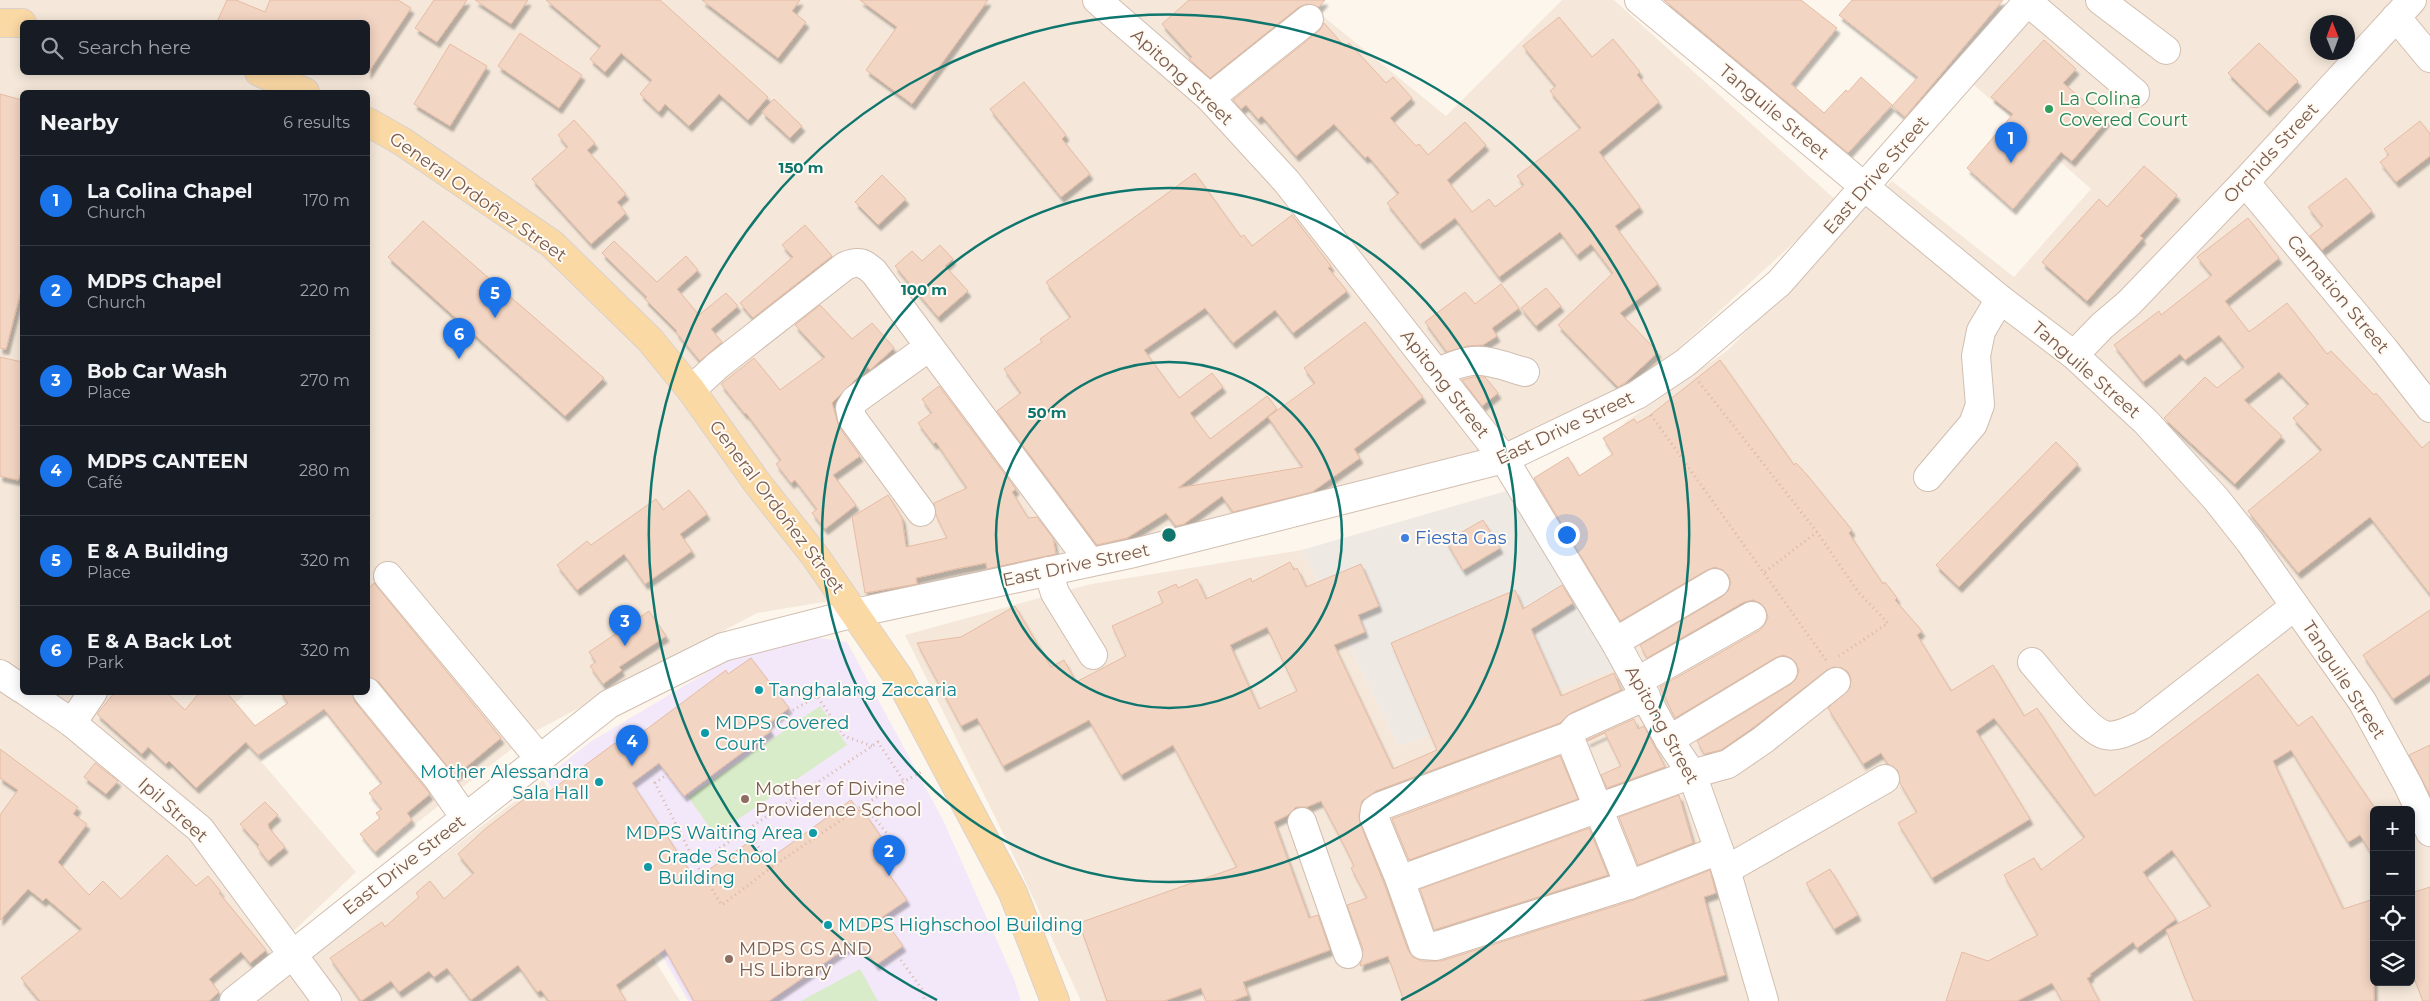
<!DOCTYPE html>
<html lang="en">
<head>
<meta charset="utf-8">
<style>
  body { margin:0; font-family:Montserrat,sans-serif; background:#242831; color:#f1f3f6 }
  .controls { position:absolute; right:15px; bottom:15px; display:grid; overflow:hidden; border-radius:8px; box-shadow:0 2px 12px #0003 }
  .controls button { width:45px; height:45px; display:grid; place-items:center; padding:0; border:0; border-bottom:1px solid #363941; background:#171b24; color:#f1f3f6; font:25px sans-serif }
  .compass { position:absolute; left:2310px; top:15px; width:45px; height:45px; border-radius:50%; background:#171b24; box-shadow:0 2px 12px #0003; rotate:359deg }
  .you { position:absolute; left:1566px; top:534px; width:18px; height:18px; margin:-12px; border:4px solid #fff; border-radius:50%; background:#1a73e8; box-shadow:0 0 0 8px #1a73e833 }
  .badge { display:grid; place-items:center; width:32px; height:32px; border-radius:50%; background:#1a73e8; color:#fff; font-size:16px; font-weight:700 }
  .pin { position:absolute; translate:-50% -41px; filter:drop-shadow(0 1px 2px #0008) }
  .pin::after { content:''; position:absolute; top:26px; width:18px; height:15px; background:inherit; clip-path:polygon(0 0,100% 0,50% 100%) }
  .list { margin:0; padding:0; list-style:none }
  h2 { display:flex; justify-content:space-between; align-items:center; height:65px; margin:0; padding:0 20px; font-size:21px }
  h2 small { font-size:16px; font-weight:400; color:#9ea1a6 }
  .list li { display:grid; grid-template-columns:32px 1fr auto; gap:15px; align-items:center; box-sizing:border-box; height:90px; padding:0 20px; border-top:1px solid #363941 }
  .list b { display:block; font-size:19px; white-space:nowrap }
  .list p { margin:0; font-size:16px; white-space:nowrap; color:#9ea1a6 }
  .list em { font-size:16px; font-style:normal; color:#9ea1a6 }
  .icon { flex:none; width:28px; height:28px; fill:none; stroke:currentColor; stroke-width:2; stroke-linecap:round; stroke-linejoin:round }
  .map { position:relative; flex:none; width:2430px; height:1001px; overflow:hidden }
  .search { position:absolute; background:#171b24; box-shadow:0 2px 12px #0003; left:20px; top:20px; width:350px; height:55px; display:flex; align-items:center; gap:12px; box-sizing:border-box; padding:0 18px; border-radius:8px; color:#9ea1a6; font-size:19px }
  .panel { position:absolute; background:#171b24; box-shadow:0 2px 12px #0003; left:20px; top:90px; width:350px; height:605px; border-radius:8px }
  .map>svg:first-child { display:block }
  .residential { fill:#f5e8da; fill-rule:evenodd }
  .industrial { fill:#efe9e4 }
  .education { fill:#f3e8fa }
  .green { fill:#d8ecc9 }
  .building { fill:#f3d5c3; stroke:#e6bba3; fill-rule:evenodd; filter:url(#shadow) }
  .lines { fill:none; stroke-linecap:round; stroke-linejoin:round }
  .minor-casing { stroke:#d1beb0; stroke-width:30 }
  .major-casing { stroke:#dad1cd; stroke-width:30 }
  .path { stroke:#d9b8a5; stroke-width:3; stroke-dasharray:1 4; stroke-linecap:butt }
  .minor { stroke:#fff; stroke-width:28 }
  .major { stroke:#fbd9a5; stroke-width:28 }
  .ring { fill:none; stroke:#0f766e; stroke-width:2.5 }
  .leisure-dot { fill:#2e9e5b; stroke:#fffaf3; stroke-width:2 }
  .shop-dot { fill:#3f7fe0; stroke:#fffaf3; stroke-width:2 }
  .culture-dot { fill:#0f9aa8; stroke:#fffaf3; stroke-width:2 }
  .education-dot { fill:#8d6e63; stroke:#fffaf3; stroke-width:2 }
  .labels { text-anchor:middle; stroke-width:4; stroke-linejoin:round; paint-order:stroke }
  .street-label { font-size:18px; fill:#7a5c4d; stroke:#fffaf3 }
  .leisure-label { font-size:18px; fill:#27864d; stroke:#fffaf3; text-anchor:start }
  .shop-label { font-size:18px; fill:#366cbe; stroke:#fffaf3; text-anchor:start }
  .culture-label { font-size:18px; fill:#0d838f; stroke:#fffaf3; text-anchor:start }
  .education-label { font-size:18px; fill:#785e54; stroke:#fffaf3; text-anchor:start }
  .centre { fill:#0f766e; stroke:#fffaf3; stroke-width:2.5 }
  .ring-label { font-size:15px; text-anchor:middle; font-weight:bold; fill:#0f766e; stroke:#fffaf3; stroke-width:4; stroke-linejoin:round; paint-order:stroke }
</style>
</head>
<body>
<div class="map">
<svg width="2430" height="1001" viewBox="0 0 2430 1001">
  <defs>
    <filter id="shadow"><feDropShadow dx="3" dy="5.5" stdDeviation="1" flood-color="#0004"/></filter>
  </defs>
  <rect width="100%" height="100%" fill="#fdf6ec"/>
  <!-- residential -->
  <g class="residential">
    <path d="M0,0H1303L1446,116L1562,0H1614L1838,202L1664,362L1515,445L986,575L757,613L532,733L414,825L310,693L368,692V92H22V692L246,693L222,716L356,872L265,958L212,1001H0ZM22,22H368V72H22Z"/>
    <path d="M2045,0H2430V1001H1081L1003,833L905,635L1091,584L1302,550L1399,746L1642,659L1625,630L1727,573L1624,423L1728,350L1892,181L2014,277L2091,189L1973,84ZM2318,22H2348V52H2318ZM2374,810H2411V982H2374Z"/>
    <polygon points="543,780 680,1001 255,1001 321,947"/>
  </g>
  <!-- industrial -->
  <polygon class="industrial" points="1506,491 1615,670 1399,746 1302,550"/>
  <!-- education -->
  <polygon class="education" points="813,637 847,642 943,820 1014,979 1021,1001 688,1001 664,959 545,778 590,742 741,652"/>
  <!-- green -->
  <g class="green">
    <polygon points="820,706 847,745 715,835 688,797"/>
    <polygon points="860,969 878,1001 801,1001"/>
  </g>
  <!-- building -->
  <g class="building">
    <polygon points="227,0 236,0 265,12 270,0 398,0 411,8 368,73 368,22 217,22"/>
    <polygon points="434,0 467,0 437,42 415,28"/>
    <polygon points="475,0 528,0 511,24"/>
    <polygon points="546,0 660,0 768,97 748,120 719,94 689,126 665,104 659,112 640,94 652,80 621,53 605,72 590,59 601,46"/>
    <polygon points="702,0 800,0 792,11 806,22 778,58"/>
    <polygon points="860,0 988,0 912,104 866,70 897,27"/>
    <polygon points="1189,0 1325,0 1319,7 1307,4 1299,7 1210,78 1189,59 1192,57 1162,24"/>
    <polygon points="1664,0 1801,0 1837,28 1791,84 1824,113 1846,90 1848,92 1861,77 1892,105 1848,153"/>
    <polygon points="1852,0 2003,0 1905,117 1892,106 1918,77 1839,15"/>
    <polygon points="1559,17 1592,57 1613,39 1640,72 1637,75 1659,102 1599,152 1640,207 1615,226 1658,284 1620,313 1658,352 1625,383 1618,387 1558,325 1613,273 1591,244 1577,255 1560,232 1499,277 1455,218 1420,244 1387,203 1399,193 1368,156 1365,158 1334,124 1296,156 1262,116 1258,119 1246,105 1241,109 1233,100 1319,31 1324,23 1345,47 1349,43 1386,83 1393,77 1412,98 1390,118 1416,146 1419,144 1428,155 1465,122 1486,145 1447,180 1472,212 1489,199 1495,207 1524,185 1517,176 1581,128 1550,91 1556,86 1523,46"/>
    <polygon points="520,33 582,75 559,108 498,66"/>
    <polygon points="2044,40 2076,69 2063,83 2107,120 2072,161 2061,152 2013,209 1967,168 2013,114 1991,97"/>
    <polygon points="2259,43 2298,81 2267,111 2228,73"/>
    <polygon points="450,44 487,66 450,126 414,104"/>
    <polygon points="1024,82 1066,135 1062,139 1090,174 1061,197 990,109"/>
    <polygon points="0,94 22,100 22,287 6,349 0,348"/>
    <polygon points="774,99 802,126 790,138 762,112"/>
    <polygon points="574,120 595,143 587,150 626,194 617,202 626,213 591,244 532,179 568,147 558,135"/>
    <polygon points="2420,121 2430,134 2430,156 2396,182 2380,162 2389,155 2384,149"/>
    <polygon points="2144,166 2177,195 2140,236 2143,238 2087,301 2042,262 2099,199 2107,207"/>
    <polygon points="1195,173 1241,237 1244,235 1252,246 1292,215 1331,266 1328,268 1347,291 1293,333 1275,310 1233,343 1205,308 1144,350 1179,398 1212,373 1223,387 1190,413 1210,439 1267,396 1277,409 1178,488 1303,467 1268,417 1315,383 1304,368 1365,322 1423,397 1354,449 1360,458 1312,492 1233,512 1222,496 1184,524 1176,526 1166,513 1127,538 1097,545 997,411 1021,393 1004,369 1042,342 1040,339 1071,317 1046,282"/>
    <polygon points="882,175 906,199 878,225 855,202"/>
    <polygon points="2346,178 2372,211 2322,250 2310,236 2323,226 2308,207"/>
    <polygon points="2248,218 2279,258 2225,301 2249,332 2287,303 2327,354 2331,351 2374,395 2376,393 2422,448 2430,441 2430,594 2370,517 2298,573 2248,511 2322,450 2293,418 2309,404 2279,372 2244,400 2282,436 2235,484 2164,418 2205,377 2217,388 2244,367 2219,335 2185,360 2180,354 2143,382 2114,345 2159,311 2161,315 2212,275 2197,257"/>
    <polygon points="423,221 604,378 565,416 388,257"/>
    <polygon points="805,225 832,256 753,318 740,303 793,257 782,245"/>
    <polygon points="614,241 657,282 686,256 698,270 677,289 699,315 726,293 738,306 711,329 722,342 700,361 676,332 677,331 645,299 647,297 602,253"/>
    <polygon points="940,245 953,259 945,266 968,291 938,317 895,266 912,251 922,261"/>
    <polygon points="1501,284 1519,308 1492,328 1497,336 1483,345 1468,346 1447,352 1425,322 1465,292 1475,304"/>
    <polygon points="1546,288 1561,306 1536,326 1521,308"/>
    <polygon points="820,305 852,339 872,323 894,348 870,370 868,367 832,403 839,427 860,456 833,475 856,505 825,529 812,513 817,509 795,480 791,483 776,464 781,460 746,413 745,414 721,384 754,358 780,390 825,357 795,325"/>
    <polygon points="0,357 22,362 22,470 18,480 0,476"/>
    <polygon points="1720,360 1794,465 1796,463 1807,475 1852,530 1849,533 1854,541 1883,584 1885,582 1897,598 1895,600 1922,631 1917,635 1951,691 1993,665 2024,716 2037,708 2095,796 2258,674 2298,726 2312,716 2374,807 2374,858 2360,835 2348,842 2291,750 2273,761 2343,909 2374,899 2374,1001 2194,1001 2166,930 2211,906 2172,850 2143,872 2176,919 2137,948 2133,942 2090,974 2091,976 2087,978 2099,1001 2062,1001 2052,983 2017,1001 1946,1001 1962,952 1988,961 2038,935 2004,875 2034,858 2041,870 2085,837 1994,718 1976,731 2030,819 1932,878 1898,823 1917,812 1900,783 1898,771 1888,764 1881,753 1863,764 1828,708 1850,688 1851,679 1848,672 1842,668 1834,667 1827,670 1754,727 1721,750 1704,754 1697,741 1791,684 1796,679 1799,671 1796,663 1791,658 1783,655 1775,658 1675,718 1660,687 1760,630 1765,624 1768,617 1765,608 1760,603 1753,600 1744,602 1647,658 1640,645 1723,596 1728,591 1731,583 1728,575 1723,570 1715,567 1707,570 1620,621 1534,478 1568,457 1579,476 1613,454 1603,438 1634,419 1637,423 1649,416"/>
    <polygon points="1473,377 1485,377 1498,393 1482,406 1462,380"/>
    <polygon points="939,386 1016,489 1012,492 1028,518 1037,517 1053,538 1056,554 987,569 986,563 955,569 916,578 917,584 865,593 852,517 888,495 902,518 906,547 947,538 936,515 934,503 967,488 936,442 934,444 918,423 932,413 922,399"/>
    <polygon points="2056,442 2078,464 1959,587 1936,565"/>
    <polygon points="689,490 707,514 680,534 692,551 645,584 624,554 577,590 557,565 587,541 591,545 656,499 663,510"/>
    <polygon points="1483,520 1500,548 1463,570 1446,541"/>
    <path d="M1290,562L1294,570L1297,568L1306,587L1361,564L1379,606L1358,615L1365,632L1334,645L1393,769L1437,750L1391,643L1515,590L1523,609L1562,585L1573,603L1531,629L1561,696L1614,673L1621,690L1571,713L1560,723L1376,791L1362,801L1359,815L1360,823L1385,886L1408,950L1413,957L1422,961H1441L1634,900L1710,870L1716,893L1704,897L1725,975L1639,1001H1404L1388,956L1360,966L1363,949L1347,905L1367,898L1351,868L1354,866L1347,851L1321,801L1307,807H1296L1288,815L1274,822L1309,918L1318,915L1330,950L1243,982L1248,995L1232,1001H1206L1201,988L1164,1001H1107L1079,923L1237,867L1173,745L1121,775L1089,720L1003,766L977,718L961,726L917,643L961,637L1015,606L1051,667L1064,660L1076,682L1126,656L1112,626L1163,603L1158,592L1176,584L1178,588L1197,579L1206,599L1251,578L1252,582ZM1267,627L1297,691L1259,709L1230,645Z"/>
    <polygon points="374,583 501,738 455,776 379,682 368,677 368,589"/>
    <polygon points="2430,610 2430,674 2393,699 2363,655"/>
    <polygon points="649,611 666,636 619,667 622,670 603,684 590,666 596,662 589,652"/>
    <polygon points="751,658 789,708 767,725 771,731 684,796 659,763 632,783 695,879 749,842 764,863 851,800 859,811 862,809 884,841 872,850 907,900 882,917 903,946 876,965 858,940 769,1001 694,1001 665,949 616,985 626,1001 549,1001 541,990 537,992 518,965 471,1000 447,968 434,977 429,971 399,992 391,981 361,1001 330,958 382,922 385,927 419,897 416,893 430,881 444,899 474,873 458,854 485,829 536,790 542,797 615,743 620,749 726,670 728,674"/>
    <polygon points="115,692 166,692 185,710 200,692 226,692 255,726 288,703 280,692 352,692 355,702 430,794 407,813 412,820 375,852 360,834 380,818 376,813 382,809 369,793 382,783 324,709 258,755 246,742 196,788 169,761 166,764 148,747 142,754 97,714"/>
    <polygon points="1634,719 1638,729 1644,726 1665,767 1607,788 1601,775 1621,766 1605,733 1588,741 1587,740"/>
    <polygon points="2430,745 2430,795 2409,755"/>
    <polygon points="0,749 78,807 73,814 87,824 58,862 89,895 103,881 121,899 167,855 196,886 208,876 221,892 219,893 266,950 250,963 241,952 209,979 219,992 209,1001 40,1001 21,978 82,929 46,898 43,901 28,889 0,920 0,815 18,790 0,778"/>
    <polygon points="1560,756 1578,799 1409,860 1392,819"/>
    <polygon points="95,763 118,781 106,794 84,777"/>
    <polygon points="1679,795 1693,843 1638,865 1619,817"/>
    <polygon points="265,802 278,815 268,824 269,828 285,847 268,861 257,847 259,845 240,824"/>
    <polygon points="1589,828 1608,875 1434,930 1420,889"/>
    <polygon points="1830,869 1858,915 1834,929 1806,883"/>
    <polygon points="2430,887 2430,1001 2423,1001 2411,970 2411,893"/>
  </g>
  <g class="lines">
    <defs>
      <g id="minor">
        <polyline points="1097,0 1210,98 1287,182 1504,459 1615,642 1669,740 1692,774 1726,870 1764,1001"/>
        <polyline points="1639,0 2000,299 2074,355 2146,422 2216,499 2250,542 2362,701 2408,785 2430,832"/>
        <polyline points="2100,0 2166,50"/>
        <polyline points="2028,2 2135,93"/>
        <polyline points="2396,17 2430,58"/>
        <polyline points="1210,98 1309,19"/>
        <polyline points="2245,182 2384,349 2430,408"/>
        <polyline points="2074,355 2102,326 2129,303 2245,182 2412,0"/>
        <path d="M1436,373C1477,354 1484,360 1525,372"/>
        <path d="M691,390L717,366L845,266C859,260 864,263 874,272L1090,562"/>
        <polyline points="1928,477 1973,424 1980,405 1976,356 1981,331 2000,299"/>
        <polyline points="921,512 852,418 850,408 855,400 929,347"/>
        <polyline points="1048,571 1055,593 1093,655"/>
        <polyline points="388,576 540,759"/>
        <polyline points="1615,642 1715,583"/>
        <path d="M2032,662C2046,678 2086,730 2105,735C2117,738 2131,730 2142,725L2295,606"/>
        <polyline points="0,674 22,689"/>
        <polyline points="1638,681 1752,616"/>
        <polyline points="27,692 72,723 200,829 327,1001"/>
        <polyline points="367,692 439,780 465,818"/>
        <polyline points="1646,696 1577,727 1569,736 1381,806 1375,810 1374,817 1400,880 1423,945 1436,946 1629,885 1719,850"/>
        <polyline points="72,723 93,692"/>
        <polyline points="1569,736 1629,885"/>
        <polyline points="1669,740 1783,671"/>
        <polyline points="1302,822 1348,954"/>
        <polyline points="1726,870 1885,779"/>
        <polyline points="1400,880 1692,774 1728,764 1763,740 1836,682"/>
        <polyline points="234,1001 609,704 723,647 855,613 1134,553 1504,459 1637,395 1685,363 1779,283 2029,0"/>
      </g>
      <g id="major">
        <polyline points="0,23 22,23"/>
        <polyline points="259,72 305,92"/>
        <polyline points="368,122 403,142 552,244 650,340 691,390 758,484 815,556 899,678 1013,893 1055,1001"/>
      </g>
    </defs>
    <!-- minor casing -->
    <use href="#minor" class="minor-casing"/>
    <!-- major casing -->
    <use href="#major" class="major-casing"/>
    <!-- path -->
    <g class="path">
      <polyline points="1699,382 1817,532 1859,593 1888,623 1839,656"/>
      <polyline points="1651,415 1826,660"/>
      <polyline points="1765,572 1817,532"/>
      <polyline points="780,718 817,696 844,736 872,746"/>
      <polyline points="668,774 655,783 696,864 878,742 905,783"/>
      <polyline points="863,805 891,838"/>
      <polyline points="747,830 772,867 863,805 921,772"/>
      <polyline points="696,864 722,905 772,867"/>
      <polyline points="895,952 924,992 924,1001"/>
    </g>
    <!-- minor -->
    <use href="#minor" class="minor"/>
    <!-- major -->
    <use href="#major" class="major"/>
  </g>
  <!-- distance rings -->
  <g class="ring">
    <circle cx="1169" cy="535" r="173"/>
    <circle cx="1169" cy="535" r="347"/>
    <path d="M937 1000A520 520 0 1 1 1401 1000"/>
  </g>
  <!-- markers -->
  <circle class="leisure-dot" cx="2049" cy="109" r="5"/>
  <circle class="shop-dot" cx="1405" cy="538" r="5"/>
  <g class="culture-dot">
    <circle cx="759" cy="690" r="5"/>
    <circle cx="705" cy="733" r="5"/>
    <circle cx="599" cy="782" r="5"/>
    <circle cx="813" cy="833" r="5"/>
    <circle cx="648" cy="867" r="5"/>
    <circle cx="828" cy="925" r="5"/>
  </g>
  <g class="education-dot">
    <circle cx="745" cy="799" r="5"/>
    <circle cx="729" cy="959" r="5"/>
  </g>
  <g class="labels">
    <!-- street labels -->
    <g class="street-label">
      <text transform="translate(1182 77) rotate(43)" y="6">Apitong Street</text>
      <text transform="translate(1774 112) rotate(40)" y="6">Tanguile Street</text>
      <text transform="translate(2271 153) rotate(-47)" y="6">Orchids Street</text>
      <text transform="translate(1876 175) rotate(-49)" y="6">East Drive Street</text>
      <text transform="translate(478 197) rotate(35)" y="6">General Ordoñez Street</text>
      <text transform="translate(2338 294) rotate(50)" y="6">Carnation Street</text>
      <text transform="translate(2086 370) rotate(41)" y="6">Tanguile Street</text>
      <text transform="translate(1445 384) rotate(52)" y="6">Apitong Street</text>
      <text transform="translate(1565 428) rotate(-25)" y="6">East Drive Street</text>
      <text transform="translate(777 507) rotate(53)" y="6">General Ordoñez Street</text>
      <text transform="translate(1076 565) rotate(-12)" y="6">East Drive Street</text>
      <text transform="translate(2344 680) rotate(57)" y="6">Tanguile Street</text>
      <text transform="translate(1662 725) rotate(61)" y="6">Apitong Street</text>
      <text transform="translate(173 810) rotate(42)" y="6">Ipil Street</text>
      <text transform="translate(404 865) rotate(-38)" y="6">East Drive Street</text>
    </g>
    <!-- leisure labels -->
    <g class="leisure-label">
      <text x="2059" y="105">La Colina<tspan x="2059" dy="21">Covered Court</tspan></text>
    </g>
    <!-- shop labels -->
    <g class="shop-label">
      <text x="1415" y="544">Fiesta Gas</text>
    </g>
    <!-- culture labels -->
    <g class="culture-label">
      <text x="769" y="696">Tanghalang Zaccaria</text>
      <text x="715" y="729">MDPS Covered<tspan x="715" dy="21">Court</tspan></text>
      <text x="589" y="778" text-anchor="end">Mother Alessandra<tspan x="589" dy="21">Sala Hall</tspan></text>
      <text x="803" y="839" text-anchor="end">MDPS Waiting Area</text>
      <text x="658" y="863">Grade School<tspan x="658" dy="21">Building</tspan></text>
      <text x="838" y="931">MDPS Highschool Building</text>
    </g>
    <!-- education labels -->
    <g class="education-label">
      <text x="755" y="795">Mother of Divine<tspan x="755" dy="21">Providence School</tspan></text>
      <text x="739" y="955">MDPS GS AND<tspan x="739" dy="21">HS Library</tspan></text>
    </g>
  </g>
  <circle cx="1169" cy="535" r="8" class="centre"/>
  <g class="ring-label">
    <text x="801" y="173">150 m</text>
    <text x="924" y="295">100 m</text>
    <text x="1047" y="418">50 m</text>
  </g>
</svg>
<div class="controls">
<button>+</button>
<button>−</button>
<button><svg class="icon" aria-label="locate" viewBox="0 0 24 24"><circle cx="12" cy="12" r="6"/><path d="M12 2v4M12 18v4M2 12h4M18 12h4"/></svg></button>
<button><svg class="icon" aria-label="layers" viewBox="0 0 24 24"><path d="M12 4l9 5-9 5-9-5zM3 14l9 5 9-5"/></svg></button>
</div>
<svg class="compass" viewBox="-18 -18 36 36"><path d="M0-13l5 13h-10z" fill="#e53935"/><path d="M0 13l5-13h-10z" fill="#9ea1a6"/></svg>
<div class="you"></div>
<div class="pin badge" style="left:2011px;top:163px">1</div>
<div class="pin badge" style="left:889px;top:876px">2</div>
<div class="pin badge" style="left:625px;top:646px">3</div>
<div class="pin badge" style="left:632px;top:766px">4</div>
<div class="pin badge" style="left:495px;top:318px">5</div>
<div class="pin badge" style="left:459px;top:359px">6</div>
<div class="search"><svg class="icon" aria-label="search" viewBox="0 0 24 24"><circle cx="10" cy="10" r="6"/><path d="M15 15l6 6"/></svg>Search here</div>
<section class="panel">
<h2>Nearby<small>6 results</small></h2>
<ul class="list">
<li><span class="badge">1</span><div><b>La Colina Chapel</b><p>Church</p></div><em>170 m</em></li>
<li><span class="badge">2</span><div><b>MDPS Chapel</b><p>Church</p></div><em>220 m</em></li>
<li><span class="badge">3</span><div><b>Bob Car Wash</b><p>Place</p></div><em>270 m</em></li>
<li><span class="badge">4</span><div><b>MDPS CANTEEN</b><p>Café</p></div><em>280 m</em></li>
<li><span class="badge">5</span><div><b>E &amp; A Building</b><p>Place</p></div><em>320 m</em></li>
<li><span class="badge">6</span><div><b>E &amp; A Back Lot</b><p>Park</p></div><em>320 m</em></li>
</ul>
</section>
</div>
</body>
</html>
